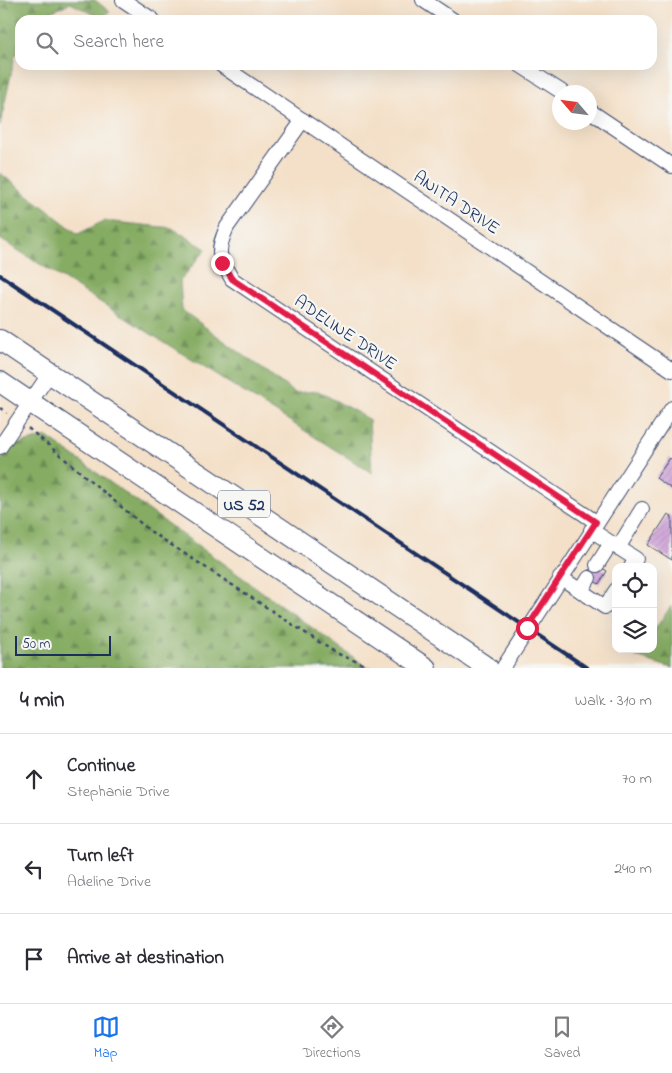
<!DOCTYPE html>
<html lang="en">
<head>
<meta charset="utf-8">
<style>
  body { margin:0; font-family:"Indie Flower",sans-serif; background:#f2f2f3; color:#2b2b33 }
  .controls { position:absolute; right:15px; bottom:15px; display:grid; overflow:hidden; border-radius:10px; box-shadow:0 5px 20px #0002 }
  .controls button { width:45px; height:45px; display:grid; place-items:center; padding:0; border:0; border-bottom:1px solid #e1e1e2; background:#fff; color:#2b2b33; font:25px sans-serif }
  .compass { position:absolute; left:552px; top:85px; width:45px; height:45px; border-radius:50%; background:#fff; box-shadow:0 5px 20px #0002; rotate:298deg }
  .scale { position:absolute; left:15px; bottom:12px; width:96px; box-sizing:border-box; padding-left:5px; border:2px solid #1b2f5e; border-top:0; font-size:14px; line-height:18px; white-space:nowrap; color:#1b2f5e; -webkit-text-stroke:4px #f6f6f2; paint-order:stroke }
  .stop { position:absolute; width:15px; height:15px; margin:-11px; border:4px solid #e11d48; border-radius:50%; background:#fff }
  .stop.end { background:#e11d48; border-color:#fff; box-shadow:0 1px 5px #0008 }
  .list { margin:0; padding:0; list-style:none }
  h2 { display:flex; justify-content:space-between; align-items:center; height:65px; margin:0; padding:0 20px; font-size:21px }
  h2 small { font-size:16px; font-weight:400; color:#7c7c81 }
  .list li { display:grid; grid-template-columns:32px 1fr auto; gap:15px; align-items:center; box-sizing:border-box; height:90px; padding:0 20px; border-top:1px solid #e1e1e2 }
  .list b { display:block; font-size:19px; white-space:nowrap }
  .list p { margin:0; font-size:16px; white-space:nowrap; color:#7c7c81 }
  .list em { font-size:16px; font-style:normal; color:#7c7c81 }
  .icon { flex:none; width:28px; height:28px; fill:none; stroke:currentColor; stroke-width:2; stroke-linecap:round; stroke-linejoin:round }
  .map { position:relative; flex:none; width:672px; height:668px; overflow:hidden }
  .search { position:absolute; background:#fff; box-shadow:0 5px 20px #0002; left:15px; right:15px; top:15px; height:55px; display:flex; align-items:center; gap:12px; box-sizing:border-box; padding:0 18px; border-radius:15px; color:#7c7c81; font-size:19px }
  .sheet { height:335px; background:#fff }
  nav { display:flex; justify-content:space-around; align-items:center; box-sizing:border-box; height:70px; border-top:1px solid #e1e1e2; background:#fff; font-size:14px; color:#7c7c81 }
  nav a { display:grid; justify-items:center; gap:2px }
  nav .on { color:#1a73e8 }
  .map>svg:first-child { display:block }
  .forest { fill:url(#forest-firs); stroke:#506e60 }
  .building { fill:url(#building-hatch) }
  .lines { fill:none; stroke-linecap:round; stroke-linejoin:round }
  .minor-casing { stroke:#3c4a6e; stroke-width:16 }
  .highway-casing { stroke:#3c4a6e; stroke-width:22 }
  .path { stroke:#3c4a6e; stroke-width:2.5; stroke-dasharray:4 4; stroke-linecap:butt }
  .minor { stroke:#fff; stroke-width:14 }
  .highway { stroke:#fff; stroke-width:20 }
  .rail { stroke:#1b2f5e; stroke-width:4 }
  .route { stroke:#e11d48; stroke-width:6 }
  .labels { text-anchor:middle; stroke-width:4.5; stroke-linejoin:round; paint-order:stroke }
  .shield { fill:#f6f6f2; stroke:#5d6b8a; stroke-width:1 }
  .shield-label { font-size:16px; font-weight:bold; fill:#1b2f5e }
  .street-label { font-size:18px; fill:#1b2f5e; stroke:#f6f6f2 }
</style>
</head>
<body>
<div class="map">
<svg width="672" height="668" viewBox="0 0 672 668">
  <defs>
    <pattern id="forest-firs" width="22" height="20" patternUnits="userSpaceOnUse" patternTransform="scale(1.25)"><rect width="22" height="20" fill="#85ac62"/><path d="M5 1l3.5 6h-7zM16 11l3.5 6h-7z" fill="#6c8c54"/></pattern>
    <pattern id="building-hatch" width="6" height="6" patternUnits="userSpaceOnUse" patternTransform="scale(1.25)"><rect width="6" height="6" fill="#c996d3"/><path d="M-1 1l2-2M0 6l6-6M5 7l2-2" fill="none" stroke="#a27bae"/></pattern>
  </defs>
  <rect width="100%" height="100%" fill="#f6f6f2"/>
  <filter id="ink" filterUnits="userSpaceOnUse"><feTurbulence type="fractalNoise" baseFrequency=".02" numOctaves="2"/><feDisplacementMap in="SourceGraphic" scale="10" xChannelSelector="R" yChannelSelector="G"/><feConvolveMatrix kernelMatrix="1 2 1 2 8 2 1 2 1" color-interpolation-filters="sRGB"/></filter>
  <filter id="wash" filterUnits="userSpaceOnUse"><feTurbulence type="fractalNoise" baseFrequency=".0096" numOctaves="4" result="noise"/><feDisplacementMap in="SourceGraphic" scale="20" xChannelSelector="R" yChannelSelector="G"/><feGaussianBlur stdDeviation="1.12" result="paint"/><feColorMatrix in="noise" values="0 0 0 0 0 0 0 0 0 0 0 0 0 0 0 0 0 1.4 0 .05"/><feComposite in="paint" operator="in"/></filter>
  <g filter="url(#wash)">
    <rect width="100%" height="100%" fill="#f4e0c8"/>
    <!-- forest -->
    <g class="forest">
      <polygon points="0,0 95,0 110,12 100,17 70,3 42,16 39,20 20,20 20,49 15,56 0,125"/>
      <polygon points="0,173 78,234 104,221 172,228 206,249 180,281 182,310 295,393 318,391 369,419 372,473 0,239"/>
      <polygon points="47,437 368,668 0,668 0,462 11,446"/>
      <polygon points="672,605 672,668 636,657 641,649 653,649 653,632"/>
    </g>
    <g id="blocks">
      <!-- building -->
      <g class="building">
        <polygon points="670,458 672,460 672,489 656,478"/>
        <polygon points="668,514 672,517 672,560 648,545"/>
        <polygon points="594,563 607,571 599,584 586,576"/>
      </g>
    </g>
  </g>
  <g filter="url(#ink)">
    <use href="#blocks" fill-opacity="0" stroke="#3c4a6e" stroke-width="1"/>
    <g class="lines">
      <defs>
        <g id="minor">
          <polyline points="123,0 153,20"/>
          <polyline points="423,0 453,20"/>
          <polyline points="221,65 672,370"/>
          <polyline points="520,65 562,92"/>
          <polyline points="590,111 672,166"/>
          <path d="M303,120L227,227C216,252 218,256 232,279L596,522"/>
          <polyline points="0,447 50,373"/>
          <polyline points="591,530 636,559 631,567"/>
          <polyline points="618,548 642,509"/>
          <polyline points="597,565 611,543"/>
          <polyline points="560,577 605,607 616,590"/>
          <polyline points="581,591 589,578"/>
          <polyline points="503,668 672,408"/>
        </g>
        <g id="highway">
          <polyline points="0,340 488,668"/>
          <polyline points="0,382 426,668"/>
        </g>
      </defs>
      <!-- minor casing -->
      <use href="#minor" class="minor-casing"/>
      <!-- highway casing -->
      <use href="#highway" class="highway-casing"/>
      <!-- path -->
      <g class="path">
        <polyline points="0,408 7,413"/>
        <polyline points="28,428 150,531 336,653 372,668"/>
      </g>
      <!-- minor -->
      <use href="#minor" class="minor"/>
      <!-- highway -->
      <use href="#highway" class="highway"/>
      <!-- rail -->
      <polyline class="rail" points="0,275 587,668"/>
    </g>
  </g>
  <g class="lines" filter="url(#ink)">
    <!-- route -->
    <polyline class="route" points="222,263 232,279 596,522 527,628"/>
  </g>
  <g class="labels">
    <!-- shield labels -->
    <rect class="shield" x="218" y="490.5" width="52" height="27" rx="4"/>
    <g class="shield-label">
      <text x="244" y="510">US 52</text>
    </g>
    <!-- street labels -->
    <g class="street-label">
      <text transform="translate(457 202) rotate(34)" y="6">ANITA DRIVE</text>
      <text transform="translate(346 332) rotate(34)" y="6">ADELINE DRIVE</text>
    </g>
  </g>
</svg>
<div class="controls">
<button><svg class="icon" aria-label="locate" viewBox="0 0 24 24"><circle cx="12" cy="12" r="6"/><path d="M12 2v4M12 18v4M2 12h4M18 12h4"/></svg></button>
<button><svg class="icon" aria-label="layers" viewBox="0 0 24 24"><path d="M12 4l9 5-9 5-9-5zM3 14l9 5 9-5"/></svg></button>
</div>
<svg class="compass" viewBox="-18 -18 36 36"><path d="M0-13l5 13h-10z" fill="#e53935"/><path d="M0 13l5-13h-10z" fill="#7c7c81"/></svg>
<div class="scale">50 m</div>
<div class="stop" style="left:527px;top:628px"></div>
<div class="stop end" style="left:222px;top:263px"></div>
<div class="search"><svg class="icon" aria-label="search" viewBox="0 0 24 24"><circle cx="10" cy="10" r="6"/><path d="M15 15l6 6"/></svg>Search here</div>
</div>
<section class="sheet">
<h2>4 min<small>Walk · 310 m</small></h2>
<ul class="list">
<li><svg class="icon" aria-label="ahead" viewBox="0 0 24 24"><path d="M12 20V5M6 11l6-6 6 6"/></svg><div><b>Continue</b><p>Stephanie Drive</p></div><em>70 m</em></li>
<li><svg class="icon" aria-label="left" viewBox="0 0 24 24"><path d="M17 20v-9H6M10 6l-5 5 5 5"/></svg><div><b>Turn left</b><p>Adeline Drive</p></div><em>240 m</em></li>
<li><svg class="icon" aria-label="arrive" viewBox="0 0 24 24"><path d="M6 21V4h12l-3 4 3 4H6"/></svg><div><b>Arrive at destination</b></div></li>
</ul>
</section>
<nav>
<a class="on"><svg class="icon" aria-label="map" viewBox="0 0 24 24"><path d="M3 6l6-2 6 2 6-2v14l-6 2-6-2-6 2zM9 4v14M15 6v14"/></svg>Map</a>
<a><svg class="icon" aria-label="directions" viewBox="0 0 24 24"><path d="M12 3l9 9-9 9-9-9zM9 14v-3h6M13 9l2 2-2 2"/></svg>Directions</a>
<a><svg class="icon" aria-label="saved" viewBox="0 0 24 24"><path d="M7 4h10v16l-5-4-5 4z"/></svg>Saved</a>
</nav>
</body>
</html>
